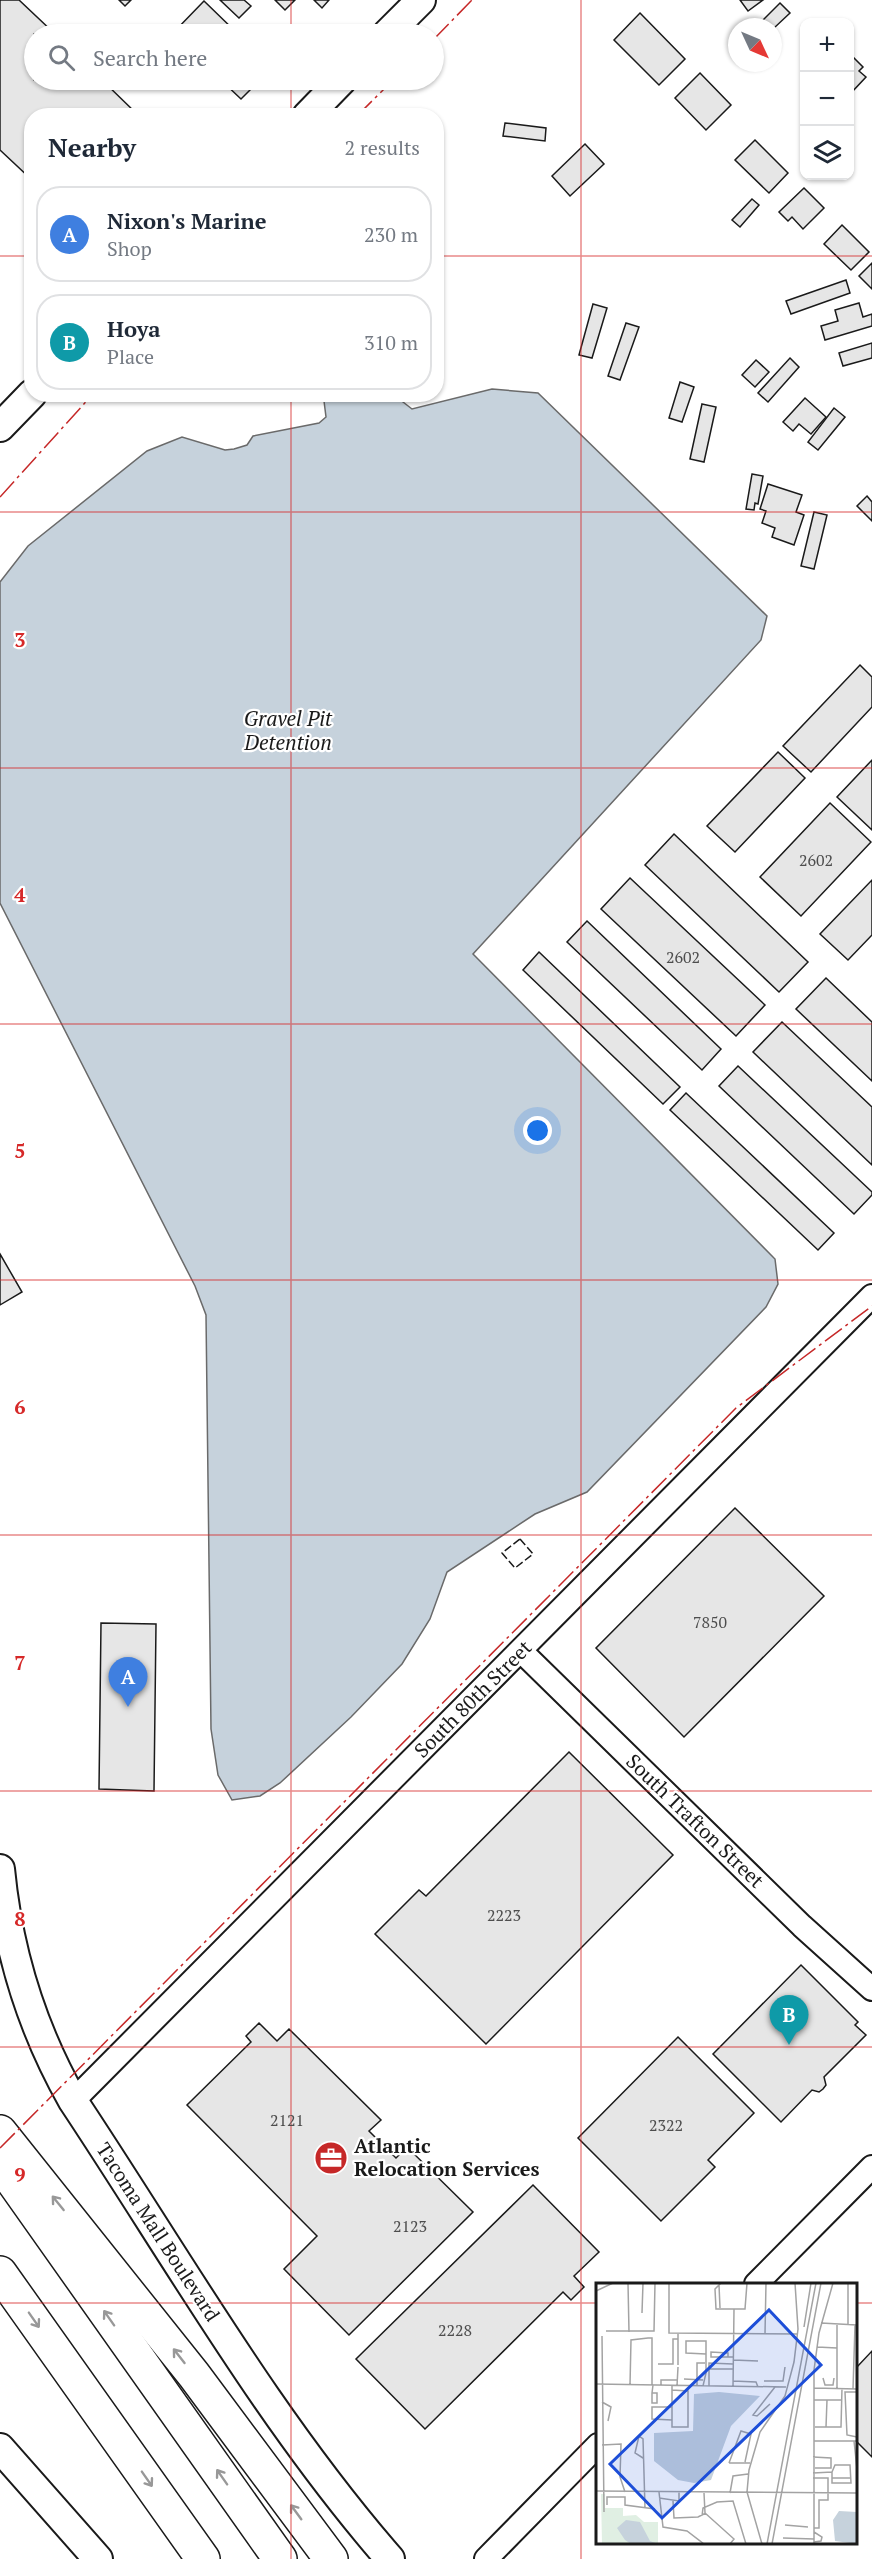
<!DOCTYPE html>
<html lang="en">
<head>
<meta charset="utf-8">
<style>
  body { margin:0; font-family:"PT Serif",serif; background:#f2f2f3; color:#1f2937 }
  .controls { position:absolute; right:18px; top:18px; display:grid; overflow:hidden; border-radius:12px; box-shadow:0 2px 4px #0004 }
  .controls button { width:54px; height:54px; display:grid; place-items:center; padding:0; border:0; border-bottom:2px solid #e0e1e3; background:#fff; color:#1f2937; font:30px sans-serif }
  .compass { position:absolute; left:728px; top:18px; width:54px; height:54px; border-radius:50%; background:#fff; box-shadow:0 2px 4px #0004; rotate:134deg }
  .you { position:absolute; left:538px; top:1131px; width:21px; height:21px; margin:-15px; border:4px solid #fff; border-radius:50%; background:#1a73e8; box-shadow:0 0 0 9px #1a73e833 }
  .badge { display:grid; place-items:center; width:39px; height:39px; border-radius:50%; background:#0b8043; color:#fff; font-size:20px; font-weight:700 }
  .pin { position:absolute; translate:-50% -50px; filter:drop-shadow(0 2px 3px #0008) }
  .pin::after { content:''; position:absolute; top:32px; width:21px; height:18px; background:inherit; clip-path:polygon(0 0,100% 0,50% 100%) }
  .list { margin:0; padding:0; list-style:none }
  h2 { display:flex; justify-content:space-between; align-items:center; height:78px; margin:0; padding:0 24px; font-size:26px }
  h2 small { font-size:20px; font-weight:400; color:#747a83 }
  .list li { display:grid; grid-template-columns:39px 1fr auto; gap:18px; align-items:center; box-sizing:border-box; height:96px; margin:0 12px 12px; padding:0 12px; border:2px solid #e0e1e3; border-radius:24px }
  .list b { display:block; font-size:22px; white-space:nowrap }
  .list p { margin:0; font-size:20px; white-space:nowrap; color:#747a83 }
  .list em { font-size:20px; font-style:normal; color:#747a83 }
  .icon { flex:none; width:33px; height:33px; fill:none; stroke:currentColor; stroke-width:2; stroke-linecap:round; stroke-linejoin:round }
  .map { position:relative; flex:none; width:872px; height:2559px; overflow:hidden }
  .search { position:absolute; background:#fff; box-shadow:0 2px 4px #0004; left:24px; top:24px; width:420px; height:66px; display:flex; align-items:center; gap:15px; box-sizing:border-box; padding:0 21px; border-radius:33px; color:#747a83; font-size:22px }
  .panel { position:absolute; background:#fff; box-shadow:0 2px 4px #0004; left:24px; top:108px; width:420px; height:294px; border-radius:24px }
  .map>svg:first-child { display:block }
  .water { fill:#c6d2dc; stroke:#6a6a6a; stroke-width:1.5 }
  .building { fill:#e6e6e6; stroke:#1a1a1a; stroke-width:1.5 }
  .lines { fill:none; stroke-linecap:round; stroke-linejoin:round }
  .minor-casing { stroke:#1a1a1a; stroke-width:26 }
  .major-casing { stroke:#1a1a1a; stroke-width:32 }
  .highway-casing { stroke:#1a1a1a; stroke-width:36 }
  .minor { stroke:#fff; stroke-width:22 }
  .major { stroke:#fff; stroke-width:28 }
  .highway { stroke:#fff; stroke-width:33 }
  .fence { stroke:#1a1a1a; stroke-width:1.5; stroke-dasharray:8 3; stroke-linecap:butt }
  .power { stroke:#c62828; stroke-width:1.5; stroke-dasharray:21 4.5 3 4.5; stroke-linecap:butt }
  .oneway { stroke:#989898 }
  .grid { fill:none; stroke:#d62828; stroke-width:1.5; stroke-opacity:0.55 }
  .labels { text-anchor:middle; stroke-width:4.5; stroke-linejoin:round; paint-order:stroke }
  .number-label { font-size:16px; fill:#4d4d4d }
  .street-label { font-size:20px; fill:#1a1a1a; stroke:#fff }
  .poi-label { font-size:20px; font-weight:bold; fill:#1a1a1a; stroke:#fff; text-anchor:start }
  .water-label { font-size:21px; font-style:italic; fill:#1a1a1a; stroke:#fff }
  .inset-road { fill:none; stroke:#a3a3a3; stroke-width:1.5 }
  .view { fill:#1d4ed8; fill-opacity:0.15; stroke:#1d4ed8; stroke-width:3 }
  .inset-edge { fill:none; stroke:#1a1a1a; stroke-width:3 }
  .grid-label { font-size:20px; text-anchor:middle; font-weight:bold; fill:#d62828; stroke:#fff; stroke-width:4.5; stroke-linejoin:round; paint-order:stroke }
</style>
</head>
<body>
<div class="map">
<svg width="872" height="2559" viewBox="0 0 872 2559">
  <rect width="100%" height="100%" fill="#fff"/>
  <!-- water -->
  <polygon class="water" points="492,389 538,393 767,616 761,640 473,954 775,1259 778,1284 766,1307 587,1492 535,1514 447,1572 430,1619 402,1664 351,1717 280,1783 260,1796 232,1800 218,1775 211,1729 206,1315 195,1286 0,903 0,582 28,546 147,451 182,437 225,450 234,449 247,445 253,436 319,423 326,417 324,401 328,395 394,395 412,409"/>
  <!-- building -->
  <g class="building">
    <polygon points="0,0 19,0 55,34 34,34 34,80 102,80 139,116 32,116 32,180 0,150"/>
    <polygon points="119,0 131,0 125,6"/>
    <polygon points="220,0 244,0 251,6 239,18"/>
    <polygon points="275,0 295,0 285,10"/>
    <polygon points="314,0 329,0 322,8"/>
    <polygon points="740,0 763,0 748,11"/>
    <polygon points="204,1 238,34 173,33"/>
    <polygon points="780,3 790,13 773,29 768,27 762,21"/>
    <polygon points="640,13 685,59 659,85 614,40"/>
    <polygon points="270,25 280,34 260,34"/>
    <polygon points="850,54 863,67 859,71 866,77 850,94"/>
    <polygon points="700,73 731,105 706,130 675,98"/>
    <polygon points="221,80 260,80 241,99"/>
    <polygon points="505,123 546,128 545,141 503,136"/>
    <polygon points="755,140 788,173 769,193 735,160"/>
    <polygon points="585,144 604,164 570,196 552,176"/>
    <polygon points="804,188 824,208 803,229 792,217 788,221 779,212"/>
    <polygon points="752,199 759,205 740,227 732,220"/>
    <polygon points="842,225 869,252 851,270 824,244"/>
    <polygon points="872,263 872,289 859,276"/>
    <polygon points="846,280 850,293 791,314 786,301"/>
    <polygon points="859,303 863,317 872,314 872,326 825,340 821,326 838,321 835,310"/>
    <polygon points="593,304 607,308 592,358 579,355"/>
    <polygon points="626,323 639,327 620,380 608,376"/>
    <polygon points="872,343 872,358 843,366 839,353"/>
    <polygon points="790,358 799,367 768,402 758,393"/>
    <polygon points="756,360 769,372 755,387 742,375"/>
    <polygon points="680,382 694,387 682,422 669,418"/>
    <polygon points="805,398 826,417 811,434 799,424 793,431 783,422"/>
    <polygon points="702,404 716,407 704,462 690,459"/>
    <polygon points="834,408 845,417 818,450 808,442"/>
    <polygon points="752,474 763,476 758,504 755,503 754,510 746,509"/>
    <polygon points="768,484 802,495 796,512 804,515 794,545 772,537 775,528 762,523 766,511 760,509"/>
    <polygon points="867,496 872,502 872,521 857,506"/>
    <polygon points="814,512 827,515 814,569 801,566"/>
    <polygon points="860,665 872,677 872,707 811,772 783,746"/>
    <polygon points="778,752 805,778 735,852 707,826"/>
    <polygon points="872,760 872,830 837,797"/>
    <polygon points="830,803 871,842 801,916 760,877"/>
    <polygon points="674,834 808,962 779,992 645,865"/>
    <polygon points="630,878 765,1005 736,1036 601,909"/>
    <polygon points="872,880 872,935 848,960 820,934"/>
    <polygon points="587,921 721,1049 702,1070 567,942"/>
    <polygon points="539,952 680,1087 663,1104 523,970"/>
    <polygon points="826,978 872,1022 872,1081 796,1009"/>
    <polygon points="782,1022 872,1107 872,1165 753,1052"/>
    <polygon points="738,1066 872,1192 872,1195 854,1214 719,1086"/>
    <polygon points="686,1093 834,1233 818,1250 670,1110"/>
    <polygon points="0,1254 22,1292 0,1305"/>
    <polygon points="735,1508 824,1596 684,1737 596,1648"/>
    <polygon points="101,1623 156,1624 154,1791 99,1789"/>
    <polygon points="569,1752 673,1855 486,2044 375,1934 419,1890 426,1896"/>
    <polygon points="801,1965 858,2022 855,2025 866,2035 824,2077 826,2085 823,2089 819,2092 812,2090 781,2122 713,2054"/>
    <polygon points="259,2023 277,2041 289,2029 381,2120 369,2131 396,2158 407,2147 473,2212 349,2335 284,2269 317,2236 187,2105 251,2042 246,2036"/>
    <polygon points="678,2037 754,2113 708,2160 715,2167 661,2221 578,2138"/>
    <polygon points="533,2185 599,2252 574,2276 584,2287 571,2300 563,2292 425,2429 356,2359"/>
    <polygon points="872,2351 872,2457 856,2441 856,2368"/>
  </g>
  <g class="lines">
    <defs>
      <g id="minor">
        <polyline points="521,1651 802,1926 872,1989"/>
        <polyline points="73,2101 872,1296"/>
        <polyline points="756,2284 872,2167"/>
        <polyline points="486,2559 598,2445"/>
      </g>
      <g id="major">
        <polyline points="387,34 421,0"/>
        <polyline points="307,116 342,80"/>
        <polyline points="0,427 32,394"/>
        <path d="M0,1869C8,1952 32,2029 73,2101C176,2256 268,2419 390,2559"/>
        <polyline points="0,2448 98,2559"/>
      </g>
      <g id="highway">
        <polyline points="0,2132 194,2375 331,2559"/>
        <polyline points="7,2173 280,2559"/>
        <polyline points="0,2273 203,2559"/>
      </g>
    </defs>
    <!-- minor casing -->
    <use href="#minor" class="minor-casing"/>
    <!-- major casing -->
    <use href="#major" class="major-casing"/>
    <!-- highway casing -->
    <use href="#highway" class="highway-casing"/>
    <!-- minor -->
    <use href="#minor" class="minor"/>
    <!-- major -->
    <use href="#major" class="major"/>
    <!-- highway -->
    <use href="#highway" class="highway"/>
    <!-- fence -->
    <polygon class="fence" points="520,1539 533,1554 515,1568 502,1553"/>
    <!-- power -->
    <g class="power">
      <polyline points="434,39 472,0"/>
      <polyline points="357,116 393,80"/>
      <polyline points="0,497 93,394"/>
      <polyline points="0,2148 736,1408 872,1306"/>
    </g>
  </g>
  <!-- one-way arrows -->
  <defs><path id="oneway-shaft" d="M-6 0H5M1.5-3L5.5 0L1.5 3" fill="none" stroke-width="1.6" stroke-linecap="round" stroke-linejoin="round" transform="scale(1.5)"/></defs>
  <g class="oneway">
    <use href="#oneway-shaft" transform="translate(58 2203) rotate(-129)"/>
    <use href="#oneway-shaft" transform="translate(109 2318) rotate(-125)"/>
    <use href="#oneway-shaft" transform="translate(34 2320) rotate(55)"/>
    <use href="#oneway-shaft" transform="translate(179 2356) rotate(-128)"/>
    <use href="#oneway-shaft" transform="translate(222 2477) rotate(-125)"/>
    <use href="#oneway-shaft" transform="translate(147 2479) rotate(55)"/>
    <use href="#oneway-shaft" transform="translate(296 2512) rotate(-126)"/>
  </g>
  <!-- grid -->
  <path class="grid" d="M291,0V34M581,0V2559M291,80V116M0,256H32M436,256H872M291,394V2559M0,512H872M0,768H872M0,1024H872M0,1280H872M0,1535H872M0,1791H872M0,2047H872M0,2303H598M856,2303H872"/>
  <!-- icons -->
  <defs>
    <symbol id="office-disc" viewBox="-11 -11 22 22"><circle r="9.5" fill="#c62828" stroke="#fff"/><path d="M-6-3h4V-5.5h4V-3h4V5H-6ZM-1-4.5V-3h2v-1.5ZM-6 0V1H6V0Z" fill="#fff"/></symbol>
  </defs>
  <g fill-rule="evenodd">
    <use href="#office-disc" x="312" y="2139" width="38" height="38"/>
  </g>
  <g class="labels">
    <!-- number labels -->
    <g class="number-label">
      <text x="816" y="866">2602</text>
      <text x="683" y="963">2602</text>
      <text x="710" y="1628">7850</text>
      <text x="504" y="1921">2223</text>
      <text x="287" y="2126">2121</text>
      <text x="666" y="2131">2322</text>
      <text x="410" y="2232">2123</text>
      <text x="455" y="2336">2228</text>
    </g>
    <!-- street labels -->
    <g class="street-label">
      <text transform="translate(473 1699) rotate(-45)" y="7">South 80th Street</text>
      <text transform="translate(695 1821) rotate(44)" y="7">South Trafton Street</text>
      <text transform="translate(158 2232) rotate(57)" y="7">Tacoma Mall Boulevard</text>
    </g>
    <!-- poi labels -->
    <g class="poi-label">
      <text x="354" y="2153">Atlantic<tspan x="354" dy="23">Relocation Services</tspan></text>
    </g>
    <!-- water labels -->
    <g class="water-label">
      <text x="288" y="726">Gravel Pit<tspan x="288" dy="24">Detention</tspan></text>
    </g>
  </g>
  <!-- overview -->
  <g transform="translate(596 2283)">
    <rect width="261" height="261" fill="#fff"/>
    <path d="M5,211H9V225H27V233L40,232L48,239H62V261H6Z" fill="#e0efe3"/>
    <path d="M123,109L164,113L135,143L115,197L98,200L82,197L58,178V150L97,148L98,111ZM243,228L261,229V261L239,258L237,237ZM30,237L44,239L54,258L62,261H35L29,257L21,245Z" fill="#c6d2dc"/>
    <path class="inset-road" d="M32,0L33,49M73,0V50L202,51M125,0L119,6L120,26H149L151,0M123,2L124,25M0,8L17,0M46,30L47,0M225,40L261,42M252,42V0M208,44L215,0M10,48H58L59,0M169,51L170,0M6,53L8,229M221,64L241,65M132,74V70L115,69V74H137M137,77L162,78M62,81H77V56H82M82,82V50M113,86H137M227,95L229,102H237L238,95M88,96L107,97M137,98L160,99L162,104M168,98H187L189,84M0,101L190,104M34,102L35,57L52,55H56V102M65,103V97H81M76,103V144H92V108L76,107M81,103L82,84M101,103V80H109M107,103L110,90V58H90V70L110,71M113,103V80L137,81M137,104L138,26M218,105L261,106M241,105V42M257,106L259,42M261,109H249L251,152L261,154M56,110H61V120H56V110L57,102M218,117H246M6,119L15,124L12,138M174,121L161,133L157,132L179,104M76,124H56V136L76,137M219,144H245L246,105M230,144L231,117M218,158H261M258,158L261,186M6,162L25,161L24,194L29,209M217,174L235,175V185H219M47,175L39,170L43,153L47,156L49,225M133,180L145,148L155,151L149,179M133,180H154M217,190L236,189V200H255L254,182H239L236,189M217,195H232V217H223V245H218M236,195H255M0,208L261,210M63,209L67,244L91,248L108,261M151,209L153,187L164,149L189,113L198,79L202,46L199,0M151,209L166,261M108,210L109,230L138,256L134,261M134,210L137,193L152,191M63,215L83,218V209M77,218L78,235L102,234L110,230M11,222V214H29V222L59,226M106,233L107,225L121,219L137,218L150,261M189,242L212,244M218,249L226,254L225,258L218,259M187,255L218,256M171,261L220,0M176,261L225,0M218,261V87L223,50L237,0"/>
    <path class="view" d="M173,27L225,82L66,235L14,181Z"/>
    <rect width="261" height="261" class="inset-edge"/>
  </g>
  <g class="grid-label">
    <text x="20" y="647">3</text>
    <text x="20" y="902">4</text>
    <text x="20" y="1158">5</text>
    <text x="20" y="1414">6</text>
    <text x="20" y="1670">7</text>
    <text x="20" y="1926">8</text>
    <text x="20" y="2182">9</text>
  </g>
</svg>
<div class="controls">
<button>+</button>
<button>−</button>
<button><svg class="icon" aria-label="layers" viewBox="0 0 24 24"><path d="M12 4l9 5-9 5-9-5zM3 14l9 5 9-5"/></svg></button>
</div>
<svg class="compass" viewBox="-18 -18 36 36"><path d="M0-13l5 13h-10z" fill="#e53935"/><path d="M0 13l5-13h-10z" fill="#747a83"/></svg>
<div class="you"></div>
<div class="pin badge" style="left:128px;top:1707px;background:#3f7fe0">A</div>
<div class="pin badge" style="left:789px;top:2045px;background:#0f9aa8">B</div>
<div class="search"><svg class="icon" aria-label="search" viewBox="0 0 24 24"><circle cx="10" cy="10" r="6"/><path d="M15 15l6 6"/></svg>Search here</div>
<section class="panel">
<h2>Nearby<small>2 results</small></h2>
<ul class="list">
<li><span class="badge" style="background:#3f7fe0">A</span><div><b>Nixon's Marine</b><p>Shop</p></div><em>230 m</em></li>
<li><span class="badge" style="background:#0f9aa8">B</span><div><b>Hoya</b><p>Place</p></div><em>310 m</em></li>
</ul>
</section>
</div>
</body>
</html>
